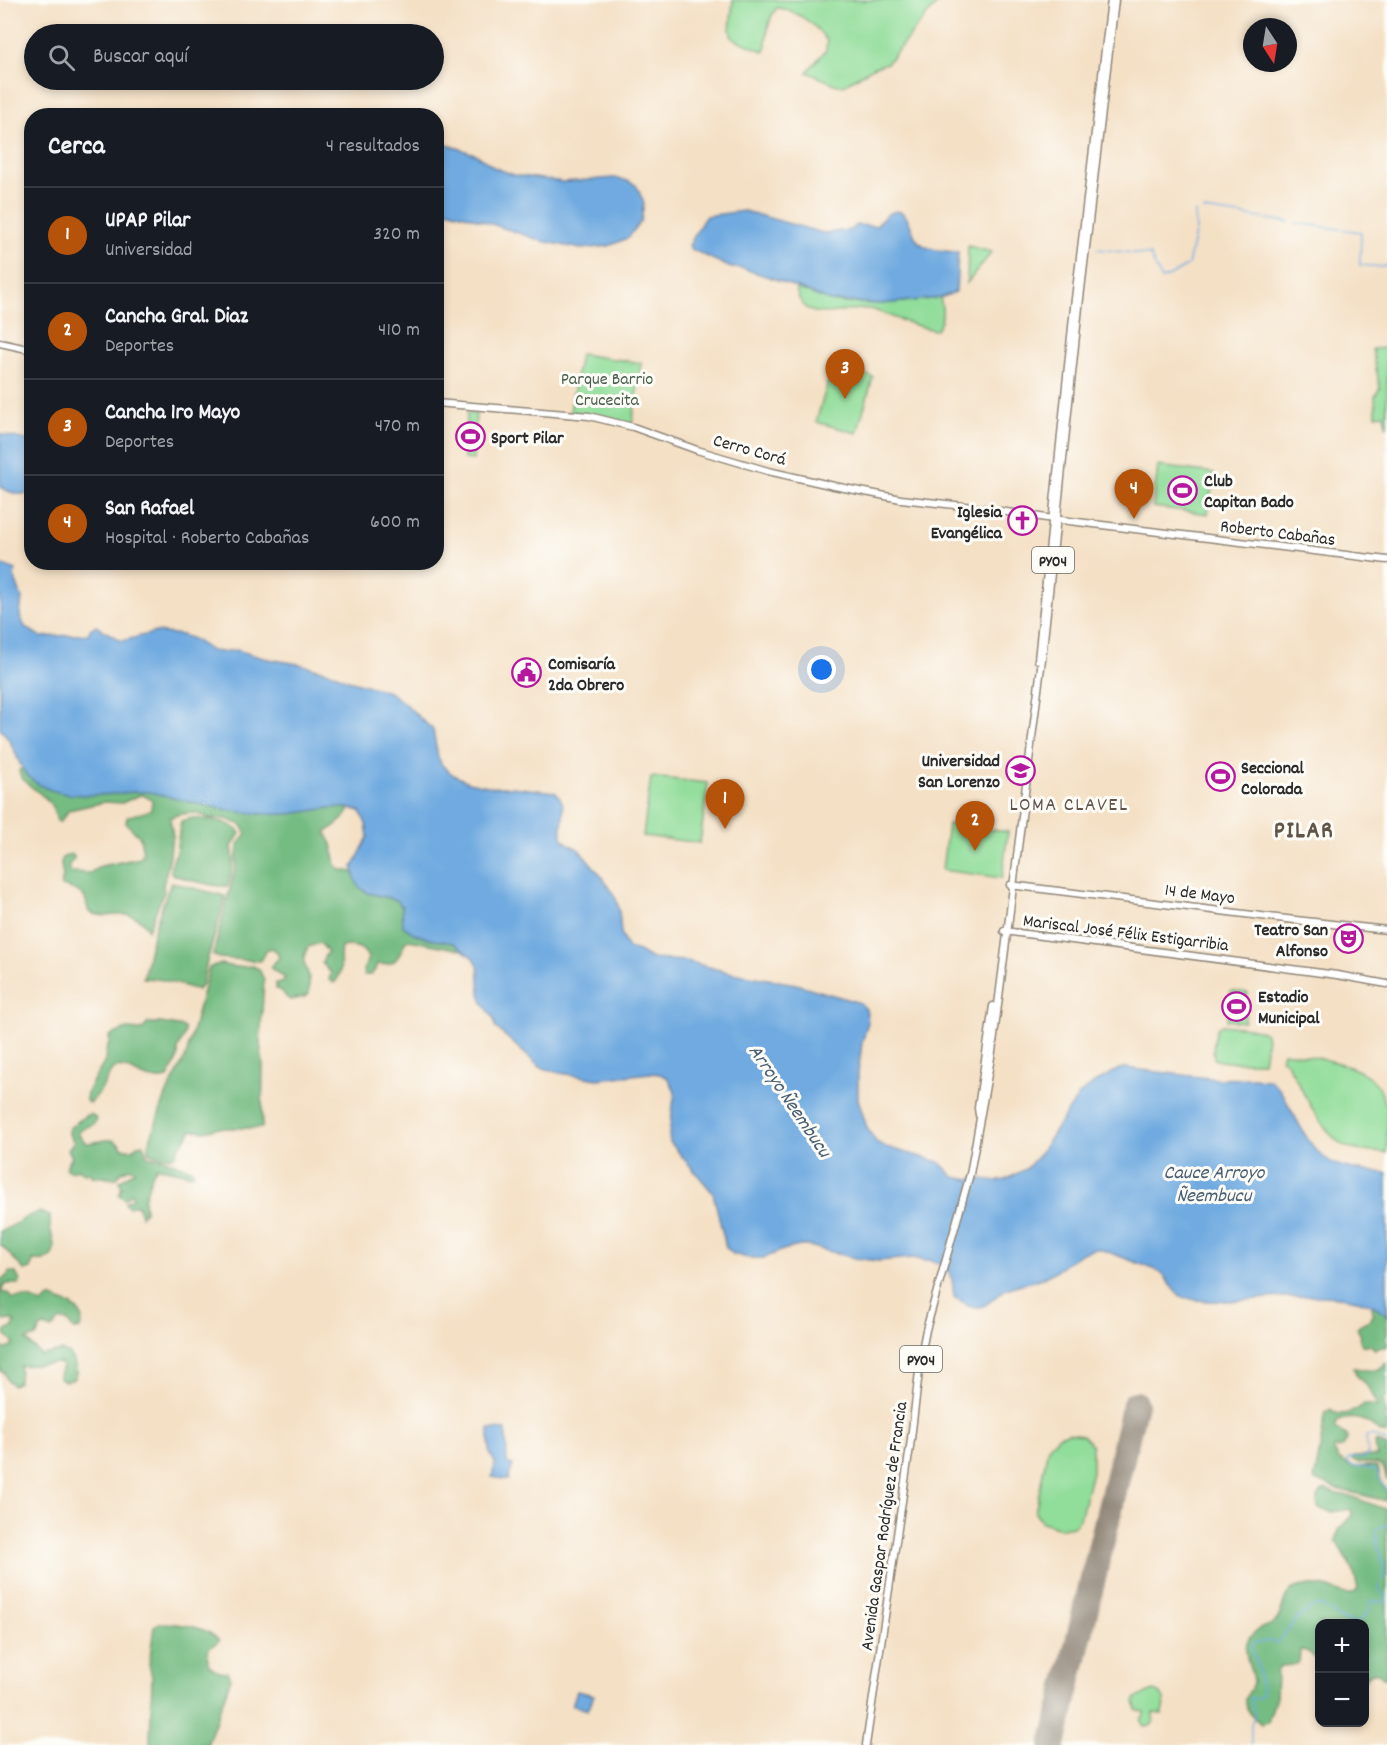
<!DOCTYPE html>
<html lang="es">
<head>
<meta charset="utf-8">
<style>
  body { margin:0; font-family:Dekko,sans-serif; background:#242831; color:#f1f3f6 }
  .controls { position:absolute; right:18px; bottom:18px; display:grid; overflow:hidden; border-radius:12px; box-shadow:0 3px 9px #0003 }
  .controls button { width:54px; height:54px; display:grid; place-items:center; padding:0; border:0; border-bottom:2px solid #363941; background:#171b24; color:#f1f3f6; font:30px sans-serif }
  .compass { position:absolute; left:1243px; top:18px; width:54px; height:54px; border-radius:50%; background:#171b24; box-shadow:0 3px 9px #0003; rotate:168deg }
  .you { position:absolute; left:822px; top:670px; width:21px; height:21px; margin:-15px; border:4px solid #fff; border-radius:50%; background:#1a73e8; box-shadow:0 0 0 9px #1a73e833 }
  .badge { display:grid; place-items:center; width:39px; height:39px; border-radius:50%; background:#b45309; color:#fff; font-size:20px; font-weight:700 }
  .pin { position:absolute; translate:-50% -50px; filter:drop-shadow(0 2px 3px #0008) }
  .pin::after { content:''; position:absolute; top:32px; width:21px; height:18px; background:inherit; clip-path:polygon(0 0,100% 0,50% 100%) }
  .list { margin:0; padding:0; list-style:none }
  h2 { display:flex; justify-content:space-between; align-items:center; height:78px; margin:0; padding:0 24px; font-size:26px }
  h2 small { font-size:20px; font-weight:400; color:#9ea1a6 }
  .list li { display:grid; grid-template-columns:39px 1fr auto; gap:18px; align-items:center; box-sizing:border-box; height:96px; padding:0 24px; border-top:2px solid #363941 }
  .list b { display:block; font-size:22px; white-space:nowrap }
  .list p { margin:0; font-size:20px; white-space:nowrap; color:#9ea1a6 }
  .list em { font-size:20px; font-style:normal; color:#9ea1a6 }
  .icon { flex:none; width:33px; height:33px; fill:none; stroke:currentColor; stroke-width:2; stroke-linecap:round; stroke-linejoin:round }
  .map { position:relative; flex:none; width:1387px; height:1745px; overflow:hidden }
  .search { position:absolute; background:#171b24; box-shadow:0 3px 9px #0003; left:24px; top:24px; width:420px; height:66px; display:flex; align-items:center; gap:15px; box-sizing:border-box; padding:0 21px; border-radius:33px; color:#9ea1a6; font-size:22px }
  .panel { position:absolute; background:#171b24; box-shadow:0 3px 9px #0003; left:24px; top:108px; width:420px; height:462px; border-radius:24px }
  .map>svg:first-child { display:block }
  .green { fill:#91dd9a; stroke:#5e8462; stroke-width:1.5 }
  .forest { fill:#74bc82; stroke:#507456; stroke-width:1.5 }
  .water { fill:#70aae0; stroke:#4e6a86; stroke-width:1.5 }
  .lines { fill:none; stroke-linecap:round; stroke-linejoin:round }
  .stream { stroke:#70aae0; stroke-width:1.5 }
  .runway { stroke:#908678; stroke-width:26 }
  .secondary-casing { stroke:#908678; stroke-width:9 }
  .primary-casing { stroke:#908678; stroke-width:9 }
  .secondary { stroke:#fff; stroke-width:6 }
  .primary { stroke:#fff; stroke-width:6 }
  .labels { text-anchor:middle; stroke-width:6; stroke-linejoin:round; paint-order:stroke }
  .shield { fill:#fdfcf7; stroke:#6a6a68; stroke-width:1.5 }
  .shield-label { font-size:16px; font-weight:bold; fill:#2b2b2b }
  .park-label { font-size:18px; fill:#4a604c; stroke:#fdfcf7 }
  .poi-label { font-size:18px; font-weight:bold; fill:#2b2b2b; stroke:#fdfcf7; text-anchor:start }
  .street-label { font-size:18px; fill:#2b2b2b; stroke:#fdfcf7 }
  .neighbourhood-label { font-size:20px; letter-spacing:1.5px; fill:#615549; stroke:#fdfcf7 }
  .water-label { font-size:20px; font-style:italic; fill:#475e73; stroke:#fdfcf7 }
  .district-label { font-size:24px; font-weight:bold; letter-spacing:1.5px; fill:#615549; stroke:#fdfcf7 }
</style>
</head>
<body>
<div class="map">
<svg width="1387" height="1745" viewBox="0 0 1387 1745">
  <rect width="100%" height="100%" fill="#fdfcf7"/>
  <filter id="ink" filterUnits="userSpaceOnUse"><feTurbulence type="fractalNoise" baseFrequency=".0167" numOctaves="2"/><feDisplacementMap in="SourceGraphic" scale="12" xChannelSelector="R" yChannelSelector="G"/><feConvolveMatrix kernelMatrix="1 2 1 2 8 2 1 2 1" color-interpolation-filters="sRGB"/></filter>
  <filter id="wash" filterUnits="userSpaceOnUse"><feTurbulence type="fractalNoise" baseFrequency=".008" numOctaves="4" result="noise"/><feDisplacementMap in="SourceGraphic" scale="24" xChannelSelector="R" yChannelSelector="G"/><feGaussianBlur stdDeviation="1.35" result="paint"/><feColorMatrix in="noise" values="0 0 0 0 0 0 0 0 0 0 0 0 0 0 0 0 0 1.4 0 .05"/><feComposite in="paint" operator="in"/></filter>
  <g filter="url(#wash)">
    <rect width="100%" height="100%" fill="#f4e0c5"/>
    <!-- green -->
    <g class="green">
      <path d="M733,0H942L932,9L887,63L874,67L844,85H837L807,72L826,50L827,41C817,26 796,9 777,8C767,18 767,38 765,52L732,38L730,30Z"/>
      <polygon points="968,246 992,252 967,283"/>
      <path d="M796,288L830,301L845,303L882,304L940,298C943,309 944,321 936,330C914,327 895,317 874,310C848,303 804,332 796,288Z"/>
      <polygon points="1387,348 1387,428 1384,414 1376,415 1375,396 1380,388 1372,349"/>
      <polygon points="580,354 641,363 632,425 570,412"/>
      <polygon points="833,365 873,377 857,433 816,422"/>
      <polygon points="467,413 476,414 473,460 464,459"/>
      <polygon points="1158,466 1214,473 1208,514 1153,507"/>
      <polygon points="651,777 708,783 700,843 643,836"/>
      <polygon points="948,824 1008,832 1002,878 942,870"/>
      <polygon points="1231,991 1248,993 1244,1022 1227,1020"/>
      <path d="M1222,1025L1250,1028L1265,1032L1267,1038L1263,1062H1227L1215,1060C1211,1050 1215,1038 1217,1028Z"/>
      <path d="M1283,1052C1307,1055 1363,1064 1377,1085C1381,1090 1383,1097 1384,1103L1387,1105V1153C1375,1152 1361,1152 1350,1148C1324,1141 1301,1086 1287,1063L1281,1058Z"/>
      <polygon points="1068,1433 1082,1435 1092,1445 1092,1472 1080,1519 1074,1526 1061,1528 1042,1522 1035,1513 1048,1447 1059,1436"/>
      <path d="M1154,1691C1165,1694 1167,1704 1162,1714L1154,1713V1722L1150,1726L1144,1727L1141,1721L1145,1712L1136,1710L1134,1701L1136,1698Z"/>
    </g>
    <!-- forest -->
    <g class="forest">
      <path d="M21,769L31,776L351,805C348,819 335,824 326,833L332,844L336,865L341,870L353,872L375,884L463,944L461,950L409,940L405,942C399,957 396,967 377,964L375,970L371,975H364V969L368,958C363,946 353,945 341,947C338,960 345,972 334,983L329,980L331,973L322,963L324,957L328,952L320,943L308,947C298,967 308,963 309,979C310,984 309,989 309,994L304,997L291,1000L286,997L282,991L276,989V983H282L285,978L274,971L270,967L279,958L277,952L272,948L266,950L260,961L219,958L213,955L236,865L238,845L246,834L242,825L226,819L209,818L196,813L179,814L170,818L173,837L171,843L170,856L163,886L164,892L148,930C135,903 108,923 89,912C87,908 87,901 84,897C80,891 68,887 61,886L63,876L61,864L62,858L70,854L74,856V859L68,866L71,872L90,873L101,866L140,858L143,853L140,837L126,823L127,817C134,813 145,814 151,809L152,800L143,795H140L122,803L105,802L69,810L60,822L57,821C55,814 54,808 49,802C41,791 20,783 19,770Z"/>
      <path d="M191,818C208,820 229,819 240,833L232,847L234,860L228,886C213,887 189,880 174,875L171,872V866L176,853L181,821Z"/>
      <polygon points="171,882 225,896 225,899 207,961 202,984 198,990 159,979 143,978 155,926"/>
      <path d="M221,964L234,967L253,966L259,969L264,980L260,1044L263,1063L262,1128H217L205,1131L192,1130L178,1149L176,1155C168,1158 156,1156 148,1152V1146L166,1095L186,1056L209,968L215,965Z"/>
      <path d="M148,1023H161L183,1027L185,1030L184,1036L178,1048V1057L168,1078C163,1079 158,1080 153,1079C137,1078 129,1063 112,1069C108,1079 97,1098 89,1103L86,1101C86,1087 99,1074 105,1061C106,1057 105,1054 106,1051C108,1044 111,1043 109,1036L127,1029L142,1030Z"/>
      <path d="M90,1114L95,1117L96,1121C91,1128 82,1126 78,1134L86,1143C101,1143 113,1133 123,1148L132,1150L137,1145L143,1144L147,1156L162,1158L193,1170L194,1173L192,1175L157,1167L153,1172L144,1199L145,1211L141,1216L138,1206L136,1205L129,1207L126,1205L125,1202L133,1198L132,1193L125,1199L119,1195L122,1187L119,1181L135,1171L133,1168C125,1169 121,1171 117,1178C111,1180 109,1178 103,1177C99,1176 97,1178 92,1176L91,1173H85L76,1169L71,1172L66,1169L68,1162L72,1158L68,1149L74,1142L69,1134V1128C77,1124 81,1116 90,1114Z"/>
      <path d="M39,1212L50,1216C51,1220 50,1223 50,1226C51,1237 62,1257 43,1260C40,1261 36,1260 33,1260L31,1269L25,1271L0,1244V1231C14,1227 24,1216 39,1212Z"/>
      <path d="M10,1272L16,1273L20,1281L19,1284H5L1,1292L10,1294L13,1299C23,1296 33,1298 42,1304C43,1303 47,1299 50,1298C54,1297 56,1300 60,1301C73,1305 87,1312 80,1329H73L67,1321C57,1318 57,1325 51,1329L45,1326C38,1327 39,1332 36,1337L26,1340L41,1355L62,1351L70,1354C74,1365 81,1370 72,1380L65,1381L59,1378V1375L62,1366L60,1363L20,1366L19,1382L13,1385L8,1381L4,1372L0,1371V1345L4,1349L10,1348L14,1343L5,1334L6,1330L12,1328L15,1322L13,1320L4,1321L1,1315L3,1310L0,1307V1279H4Z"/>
      <polygon points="1387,1301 1387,1347 1381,1347 1375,1350 1371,1345 1362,1345 1360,1339 1361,1336 1357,1328 1359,1325 1370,1320 1374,1314 1371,1308 1375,1304"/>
      <path d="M1387,1363V1397L1383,1401L1387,1416L1385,1415L1384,1416L1387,1422V1434C1384,1432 1380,1432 1378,1431C1375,1429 1373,1426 1370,1424C1361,1418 1346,1416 1337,1422L1336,1429L1346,1435L1347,1439L1343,1447L1339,1449L1335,1447L1334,1450L1338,1459L1352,1467L1372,1466L1378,1467L1381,1483L1387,1490V1501L1337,1489L1314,1479C1320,1457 1321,1434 1326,1412L1331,1409L1333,1412C1345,1417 1355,1412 1364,1404L1377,1406V1403C1373,1398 1373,1394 1369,1389C1364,1381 1356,1379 1354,1368C1361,1368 1372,1373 1379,1369C1382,1367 1384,1364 1387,1363Z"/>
      <path d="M1377,1441L1387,1447V1481C1386,1477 1385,1469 1382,1466C1373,1459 1360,1467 1352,1460L1353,1457L1377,1456L1375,1443Z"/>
      <path d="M1326,1490L1338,1494L1350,1496L1387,1510V1677H1383L1379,1673C1371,1672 1367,1674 1365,1681L1364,1624H1320L1319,1664C1314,1657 1310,1650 1300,1650L1299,1662L1293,1665L1280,1666L1277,1672L1276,1697L1268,1722L1262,1724C1255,1720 1243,1707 1245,1699C1247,1693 1253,1689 1253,1682C1252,1665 1236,1647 1256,1631C1262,1626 1270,1627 1276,1621C1284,1612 1282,1595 1293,1589C1301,1585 1316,1585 1325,1587C1333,1588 1343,1596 1351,1594C1355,1593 1355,1592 1358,1589L1353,1570L1336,1541L1339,1529L1352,1515L1351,1509L1332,1512L1319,1509C1315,1500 1316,1493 1326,1490Z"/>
      <path d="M160,1623C179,1624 206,1625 219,1641L209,1648C204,1664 212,1671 228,1672L231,1678L207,1745H150L152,1677L149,1664L154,1626Z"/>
    </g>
    <!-- water -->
    <g class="water">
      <polygon points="436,140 477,155 495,168 514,175 563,182 614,178 625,180 636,185 644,203 641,221 628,238 609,246 581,249 542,241 468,216 440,208 436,206"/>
      <path d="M744,211L823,233L850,230L857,225L876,226C880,222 885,215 890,213C909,204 910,231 917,240C926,251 945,251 958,252L956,292L940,298L882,304L830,301L772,278L741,268H731L691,249L689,246C695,236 699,225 706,216Z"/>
      <path d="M0,434L31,441V493C20,496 10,493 0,487Z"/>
      <path d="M0,564L16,570L14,576L22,598L20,616L25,627L41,637L88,634L91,628L96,626L122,641L156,632L182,635L193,639L211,651L221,652L237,650L263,658L299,664L333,673L345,679L389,692L403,702L433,730L438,757L442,765L452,774L468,782L493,787H512L555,792C570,805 560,820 562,836C563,844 574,845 579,850C591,863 609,884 616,899C623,915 616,933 628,948L639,951L652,959L687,961L727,972L796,984L860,1003L866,1009L868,1022L862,1043L858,1074V1099L867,1128L876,1142L886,1147L939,1162L954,1177L970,1180L975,1178L997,1181L1005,1180L1026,1169L1038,1156L1079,1095L1094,1083L1119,1069L1125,1068L1217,1079L1255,1078L1261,1080L1269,1079C1278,1085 1283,1095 1288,1104C1298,1121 1308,1146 1325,1158C1341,1170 1367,1171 1387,1173V1316C1356,1280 1252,1304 1207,1301C1199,1300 1186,1300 1179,1295C1172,1290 1168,1278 1159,1271L1100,1249C1076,1249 1063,1271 1042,1278C1029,1283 1015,1284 1003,1291C995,1295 989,1306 980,1307C972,1309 961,1301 954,1297L952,1279L947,1270L945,1267L930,1260L924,1261L913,1258L878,1261L854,1258L809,1246H800L786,1249L764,1258H748L733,1254L726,1247L713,1193L670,1142L669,1134L675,1092L668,1078L660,1074L650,1073L598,1079L560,1073L540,1067L495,1027L494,1019L483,1003L480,993L478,964L472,957L453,943L434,940L415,934L403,926L402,907L397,900L368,893L359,887L355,879L353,867L368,837L366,824L360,811C337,803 319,811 297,813C286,815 275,814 264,814C234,813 204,805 174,798C165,796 156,793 147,792C137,791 126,793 115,794C88,796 53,798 31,779C16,766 16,743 0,729Z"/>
      <polygon points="489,1429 506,1430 507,1463 513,1465 508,1480 492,1477 495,1463 489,1451"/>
      <polygon points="577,1691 594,1695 588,1710 572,1705"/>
    </g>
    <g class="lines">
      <!-- stream -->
      <g class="stream">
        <polyline points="1204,210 1289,222"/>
        <polyline points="1296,223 1361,232 1360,265 1383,267 1387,265"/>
        <polyline points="1097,249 1150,255 1161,279 1170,276 1188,265 1196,229 1195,212"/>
        <polyline points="1387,1442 1372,1435 1366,1436 1368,1456 1366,1458 1350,1458 1347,1461 1351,1466 1373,1469 1378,1472 1381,1483 1387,1490"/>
        <path d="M1387,1525L1376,1529C1374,1541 1383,1558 1384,1571C1384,1589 1371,1578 1387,1600"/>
        <path d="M1251,1745V1724L1255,1715L1250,1698H1258L1262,1694L1258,1666L1252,1651V1645L1254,1643L1270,1641L1276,1643C1287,1633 1308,1600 1324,1607C1330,1609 1334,1615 1339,1618C1344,1621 1353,1621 1358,1623L1370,1610V1601L1387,1602"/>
      </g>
      <!-- runway -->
      <polyline class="runway" points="1053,1745 1135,1404"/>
    </g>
  </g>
  <g filter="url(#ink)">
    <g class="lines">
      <defs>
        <g id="secondary">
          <polyline points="0,343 32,350"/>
          <polyline points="436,403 589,416 633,427 697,450 768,471 834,486 901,499 973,507 1053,519 1387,560"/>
          <polyline points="1010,885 1277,918 1387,930"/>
          <polyline points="1004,931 1337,975 1387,984"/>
        </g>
        <g id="primary">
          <polyline points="1038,660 1074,307 1111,0"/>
          <polyline points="979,1115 978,1108 993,1006"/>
          <polyline points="866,1745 910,1447 921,1355 926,1330 970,1174 992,1052 1042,659 1079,307 1115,0"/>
        </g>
      </defs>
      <!-- secondary casing -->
      <use href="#secondary" class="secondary-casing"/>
      <!-- primary casing -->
      <use href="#primary" class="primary-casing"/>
      <!-- secondary -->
      <use href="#secondary" class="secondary"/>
      <!-- primary -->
      <use href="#primary" class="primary"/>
    </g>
  </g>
  <!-- icons -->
  <defs>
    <symbol id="stadium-ring" viewBox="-11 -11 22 22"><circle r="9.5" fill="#fdfcf7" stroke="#b5179e" stroke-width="1.5"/><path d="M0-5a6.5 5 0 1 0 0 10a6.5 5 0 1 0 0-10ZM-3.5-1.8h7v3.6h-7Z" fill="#b5179e"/></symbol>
    <symbol id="church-ring" viewBox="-11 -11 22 22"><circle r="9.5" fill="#fdfcf7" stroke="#b5179e" stroke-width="1.5"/><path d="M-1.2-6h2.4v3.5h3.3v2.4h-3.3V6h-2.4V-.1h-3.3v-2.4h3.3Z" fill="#b5179e"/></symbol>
    <symbol id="civic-ring" viewBox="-11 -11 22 22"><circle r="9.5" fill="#fdfcf7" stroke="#b5179e" stroke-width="1.5"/><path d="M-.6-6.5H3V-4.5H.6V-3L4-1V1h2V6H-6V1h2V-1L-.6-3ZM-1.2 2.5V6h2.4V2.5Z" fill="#b5179e"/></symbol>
    <symbol id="university-ring" viewBox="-11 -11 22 22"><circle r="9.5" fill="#fdfcf7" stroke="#b5179e" stroke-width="1.5"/><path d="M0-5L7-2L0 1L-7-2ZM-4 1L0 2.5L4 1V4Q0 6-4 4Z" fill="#b5179e"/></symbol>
    <symbol id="theatre-ring" viewBox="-11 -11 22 22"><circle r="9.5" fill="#fdfcf7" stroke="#b5179e" stroke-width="1.5"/><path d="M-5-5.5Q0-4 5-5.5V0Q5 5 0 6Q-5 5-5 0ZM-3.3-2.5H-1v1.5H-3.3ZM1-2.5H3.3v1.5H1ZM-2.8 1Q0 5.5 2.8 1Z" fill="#b5179e"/></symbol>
  </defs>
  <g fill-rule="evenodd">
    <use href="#stadium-ring" x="454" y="420" width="33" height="33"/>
    <use href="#stadium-ring" x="1166" y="474" width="33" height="33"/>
    <use href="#church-ring" x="1006" y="504" width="33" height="33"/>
    <use href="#civic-ring" x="510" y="656" width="33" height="33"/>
    <use href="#university-ring" x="1004" y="754" width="33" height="33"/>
    <use href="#stadium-ring" x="1204" y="760" width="33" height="33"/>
    <use href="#theatre-ring" x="1332" y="922" width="33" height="33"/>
    <use href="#stadium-ring" x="1220" y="990" width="33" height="33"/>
  </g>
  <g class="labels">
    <!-- shield labels -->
    <g class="shield">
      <rect x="1032" y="547" width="42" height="26" rx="4.5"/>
      <rect x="900" y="1346" width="42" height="26" rx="4.5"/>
    </g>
    <g class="shield-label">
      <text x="1053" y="566">PY04</text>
      <text x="921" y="1365">PY04</text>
    </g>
    <!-- park labels -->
    <g class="park-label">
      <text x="607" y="384">Parque Barrio<tspan x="607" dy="21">Crucecita</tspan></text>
    </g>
    <!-- poi labels -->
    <g class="poi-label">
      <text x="491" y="443">Sport Pilar</text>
      <text x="1204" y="486">Club<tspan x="1204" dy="21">Capitan Bado</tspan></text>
      <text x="1002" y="517" text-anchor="end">Iglesia<tspan x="1002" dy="21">Evangélica</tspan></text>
      <text x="548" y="669">Comisaría<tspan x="548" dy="21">2da Obrero</tspan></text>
      <text x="1000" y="766" text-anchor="end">Universidad<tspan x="1000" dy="21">San Lorenzo</tspan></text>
      <text x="1241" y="773">Seccional<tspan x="1241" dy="21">Colorada</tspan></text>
      <text x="1328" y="935" text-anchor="end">Teatro San<tspan x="1328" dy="21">Alfonso</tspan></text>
      <text x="1258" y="1002">Estadio<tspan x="1258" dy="21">Municipal</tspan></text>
    </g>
    <!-- street labels -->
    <g class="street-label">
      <text transform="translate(750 449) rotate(16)" y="6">Cerro Corá</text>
      <text transform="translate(1278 532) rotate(7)" y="6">Roberto Cabañas</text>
      <text transform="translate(1200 893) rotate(7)" y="6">14 de Mayo</text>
      <text transform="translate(1126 932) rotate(7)" y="6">Mariscal José Félix Estigarribia</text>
      <text transform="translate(883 1526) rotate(-82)" y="6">Avenida Gaspar Rodríguez de Francia</text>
    </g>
    <!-- neighbourhood labels -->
    <g class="neighbourhood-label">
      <text x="1069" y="810">LOMA CLAVEL</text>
    </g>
    <!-- water labels -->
    <g class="water-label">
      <text transform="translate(791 1100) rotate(56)" y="7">Arroyo Ñeembucu</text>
      <text x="1214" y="1178">Cauce Arroyo<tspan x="1214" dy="23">Ñeembucu</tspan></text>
    </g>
    <!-- district labels -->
    <g class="district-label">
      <text x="1304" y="837">PILAR</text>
    </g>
  </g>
</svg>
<div class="controls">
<button>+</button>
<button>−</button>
</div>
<svg class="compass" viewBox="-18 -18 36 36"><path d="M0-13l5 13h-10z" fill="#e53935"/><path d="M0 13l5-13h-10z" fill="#9ea1a6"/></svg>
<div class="you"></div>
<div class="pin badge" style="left:725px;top:829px">1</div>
<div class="pin badge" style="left:975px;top:851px">2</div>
<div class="pin badge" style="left:845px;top:399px">3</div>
<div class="pin badge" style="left:1134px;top:519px">4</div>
<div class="search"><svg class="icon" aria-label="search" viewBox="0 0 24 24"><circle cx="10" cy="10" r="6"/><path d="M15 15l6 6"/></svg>Buscar aquí</div>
<section class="panel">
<h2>Cerca<small>4 resultados</small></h2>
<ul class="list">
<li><span class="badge">1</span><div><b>UPAP Pilar</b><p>Universidad</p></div><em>320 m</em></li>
<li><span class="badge">2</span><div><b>Cancha Gral. Diaz</b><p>Deportes</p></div><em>410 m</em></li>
<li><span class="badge">3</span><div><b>Cancha 1ro Mayo</b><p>Deportes</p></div><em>470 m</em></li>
<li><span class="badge">4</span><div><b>San Rafael</b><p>Hospital · Roberto Cabañas</p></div><em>600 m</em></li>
</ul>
</section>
</div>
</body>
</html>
